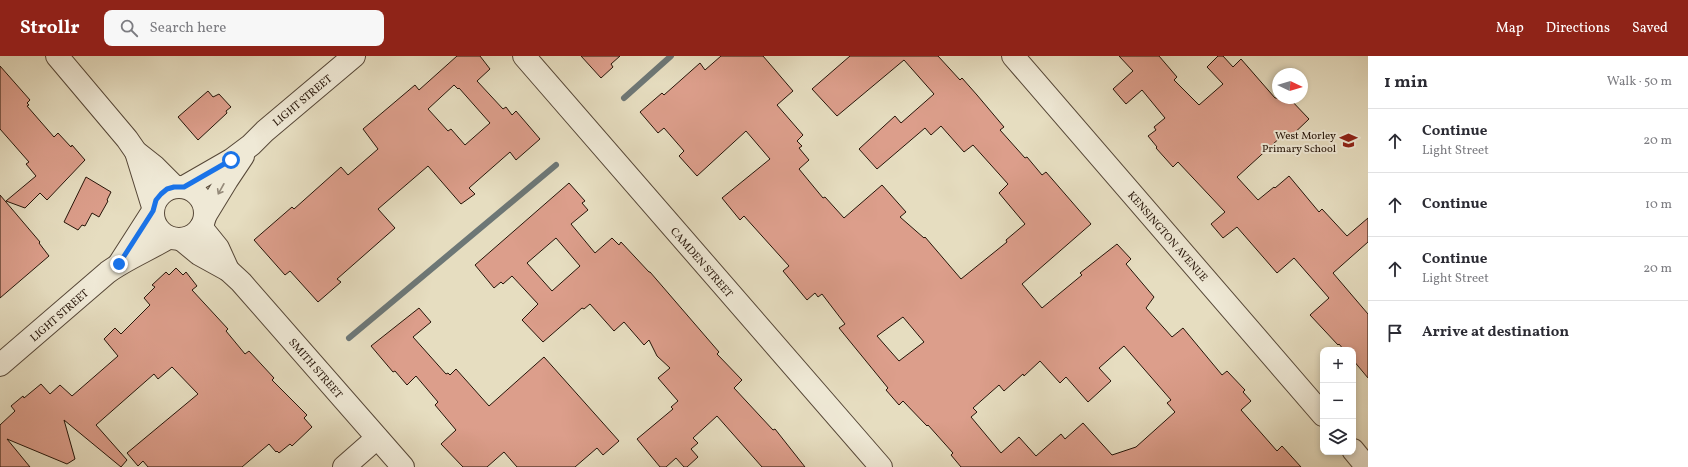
<!DOCTYPE html>
<html lang="en">
<head>
<meta charset="utf-8">
<style>
  body { margin:0; font-family:Vollkorn,serif; background:#f7f7f7; color:#2b2b33 }
  .controls { position:absolute; right:12px; bottom:12px; display:grid; overflow:hidden; border-radius:8px; box-shadow:0 2px 6px #0003 }
  .controls button { width:36px; height:36px; display:grid; place-items:center; padding:0; border:0; border-bottom:1px solid #e1e1e2; background:#fff; color:#2b2b33; font:20px sans-serif }
  .compass { position:absolute; left:1272px; top:12px; width:36px; height:36px; border-radius:50%; background:#fff; box-shadow:0 2px 6px #0003; rotate:94deg }
  .stop { position:absolute; width:12px; height:12px; margin:-9px; border:3px solid #1a73e8; border-radius:50%; background:#fff }
  .stop.end { background:#1a73e8; border-color:#fff; box-shadow:0 1px 4px #0008 }
  .list { margin:0; padding:0; list-style:none }
  h2 { display:flex; justify-content:space-between; align-items:center; height:52px; margin:0; padding:0 16px; font-size:17px }
  h2 small { font-size:13px; font-weight:400; color:#7c7c81 }
  .list li { display:grid; grid-template-columns:26px 1fr auto; gap:12px; align-items:center; box-sizing:border-box; height:64px; padding:0 16px; border-top:1px solid #e1e1e2 }
  .list b { display:block; font-size:15px; white-space:nowrap }
  .list p { margin:0; font-size:13px; white-space:nowrap; color:#7c7c81 }
  .list em { font-size:13px; font-style:normal; color:#7c7c81 }
  .icon { flex:none; width:22px; height:22px; fill:none; stroke:currentColor; stroke-width:2; stroke-linecap:round; stroke-linejoin:round }
  .map { position:relative; flex:none; width:1368px; height:411px; overflow:hidden }
  header { display:flex; align-items:center; gap:24px; box-sizing:border-box; height:56px; padding:0 20px; background:#8f2418; color:#fff }
  header strong { font-size:19px }
  nav { display:flex; gap:22px; margin-inline-start:auto; font-size:14px }
  .search { width:280px; height:36px; background:#f7f7f7; display:flex; align-items:center; gap:10px; box-sizing:border-box; padding:0 14px; border-radius:8px; color:#7c7c81; font-size:15px }
  main { display:flex }
  aside { flex:1; background:#fff }
  .map>svg:first-child { display:block }
  .lines { fill:none; stroke-linecap:round; stroke-linejoin:round }
  .stream { stroke:#6d7776; stroke-width:6 }
  .building { fill:#dc9e8b; stroke:#261509; fill-rule:evenodd }
  .minor-casing { stroke:#564737; stroke-width:24 }
  .tertiary-casing { stroke:#564737; stroke-width:24 }
  .minor { stroke:#efe9d6; stroke-width:22 }
  .tertiary { stroke:#efe9d6; stroke-width:22 }
  .oneway { stroke:#958a7a }
  .route { stroke:#1a73e8; stroke-width:5 }
  .labels { text-anchor:middle; stroke-width:4; stroke-linejoin:round; paint-order:stroke }
  .street-label { font-size:11px; fill:#261509; stroke:#efe9d6 }
  .poi-label { font-size:11px; fill:#261509; stroke:#efe9d6; text-anchor:end }
</style>
</head>
<body>
<header>
<strong>Strollr</strong>
<div class="search"><svg class="icon" aria-label="search" viewBox="0 0 24 24"><circle cx="10" cy="10" r="6"/><path d="M15 15l6 6"/></svg>Search here</div>
<nav><a>Map</a><a>Directions</a><a>Saved</a></nav>
</header>
<main>
<div class="map">
<svg width="1368" height="411" viewBox="0 0 1368 411">
  <rect width="100%" height="100%" fill="#e6ddc0"/>
  <filter id="stains"><feTurbulence type="fractalNoise" baseFrequency=".005" numOctaves="4"/><feColorMatrix values="0 0 0 0 .2 0 0 0 0 .09 0 0 0 0 .02 0 0 0 .5 -.17"/></filter>
  <radialGradient id="worn" r=".72"><stop offset=".6" stop-color="#630" stop-opacity="0"/><stop offset="1" stop-color="#630" stop-opacity=".3"/></radialGradient>
  <g class="lines">
    <!-- stream -->
    <g class="stream">
      <polyline points="624,42 671,0"/>
      <polyline points="349,282 556,109"/>
    </g>
  </g>
  <!-- building -->
  <g class="building">
    <path d="M457,0H480L490,13L477,25L503,53L506,51L512,59L516,55L540,83L516,104L510,96L469,132L475,138L461,148L428,110L378,153L395,172L337,223L341,226L318,246L290,215L285,219L254,184L292,151L294,153L341,111L348,119L378,93L363,73L415,29L419,34ZM454,29L458,33L459,32L490,67L465,89L451,73L448,75L428,53Z"/>
    <polygon points="581,0 620,0 611,8 613,11 601,22"/>
    <path d="M721,0H763L793,35L777,49L803,79L797,85L802,90L799,92L809,104L799,113L823,142L825,141L844,162L882,129L906,156L900,161L924,182L925,181L961,223L1007,186L1006,184L1025,168L999,137L1008,128L973,89L964,96L941,70L931,79L925,72L877,113L859,93L895,60L901,67L934,38L904,4L837,60L812,33L850,0H938L960,24L962,22L977,39L1004,71L1000,74L1025,102L1027,101L1042,119L1046,116L1091,168L1022,228L1042,252L1082,219L1080,217L1117,188L1131,203L1126,208L1154,241L1146,252L1172,281L1183,272L1222,319L1227,315L1245,334L1243,336L1251,345L1241,354L1277,395L1282,390L1301,411H961L951,399L953,397L928,369L927,370L903,345L899,349L886,334L888,332L839,272L845,268L822,238L818,241L815,237L807,244L783,215L789,210L744,160L740,164L722,142L770,103L746,75L697,120L679,100L684,95L664,72L658,77L640,56L662,37L664,39L700,7L705,14ZM903,261L924,286L899,305L877,280ZM1124,290L1171,344L1167,347L1175,356L1136,391L1112,399L1083,367L1065,383L1061,378L1036,400L1019,381L1001,397L971,361L977,356L973,352L999,329L1004,335L1023,318L1024,320L1040,305L1060,327L1066,321L1088,346L1111,325L1099,312Z"/>
    <polygon points="1119,0 1159,0 1177,21 1174,24 1199,49 1223,28 1207,11 1218,0 1223,0 1233,11 1241,3 1275,42 1289,42 1309,63 1287,84 1283,79 1237,121 1258,144 1274,131 1275,132 1289,120 1319,156 1322,153 1347,180 1368,162 1368,186 1333,217 1368,258 1368,322 1353,304 1353,294 1344,294 1339,288 1338,289 1310,259 1329,242 1294,202 1277,217 1237,171 1223,182 1211,168 1225,156 1178,106 1173,111 1156,92 1157,91 1148,80 1156,74 1154,71 1165,62 1142,34 1126,48 1113,33 1133,15"/>
    <polygon points="0,10 30,44 27,47 29,49 27,50 54,81 58,77 71,91 72,89 85,104 47,144 40,137 25,152 6,145 36,120 26,108 29,106 0,73"/>
    <polygon points="208,35 213,41 219,38 231,51 226,55 227,57 198,84 178,61"/>
    <polygon points="86,121 111,136 107,144 108,145 99,161 92,157 85,170 82,169 78,174 64,166"/>
    <path d="M569,127L585,145L582,147L588,154L571,168L595,197L612,182L619,189L621,186L649,216H650L719,296L717,298L742,324L734,332L773,374L775,373L805,411H762L717,360L693,382L698,387L691,393L698,401L687,411H684L676,402L666,411H660L637,383L673,353L671,351L678,345L658,322L670,312L657,300L649,284L644,289L624,266L614,275L590,248L584,253L582,252L543,286L522,264L538,248L512,220L503,228L501,226L494,232L475,209ZM556,182L580,210L552,235L527,207Z"/>
    <polygon points="0,139 40,186 39,187 49,200 0,242"/>
    <polygon points="176,212 183,219 186,216 197,230 192,234 228,273 226,275 245,298 249,295 274,322 272,324 307,359 304,362 312,371 292,390 290,388 279,397 277,395 276,396 269,388 242,411 148,411 143,405 138,410 127,397 198,338 172,311 158,323 154,318 96,369 127,404 121,411 64,364 75,403 67,408 7,383 30,411 0,411 0,369 15,355 11,350 23,340 24,342 41,328 50,338 60,329 72,340 118,300 104,283 115,272 121,278 150,249 144,242 155,231 152,229 166,216 169,219"/>
    <polygon points="419,252 431,266 413,281 446,318 448,317 450,319 456,313 489,350 544,301 619,385 603,399 597,392 575,411 517,411 504,396 487,411 463,411 441,388 456,374 435,349 438,346 416,320 407,329 395,315 393,316 371,290"/>
  </g>
  <g class="lines">
    <defs>
      <g id="minor">
        <polyline points="524,0 881,411"/>
        <polyline points="1013,0 1323,359"/>
        <polyline points="119,208 153,155"/>
        <path d="M0,309L108,216C126,203 148,194 168,182"/>
        <polyline points="1353,394 1367,411"/>
        <polyline points="344,411 377,382"/>
      </g>
      <g id="tertiary">
        <polyline points="57,0 127,83 136,96 155,111 175,131"/>
        <polyline points="136,96 153,151"/>
        <circle cx="179" cy="157" r="26"/>
        <polyline points="184,131 231,104 251,89 265,75 354,0"/>
        <polyline points="205,160 227,124 243,100"/>
        <polyline points="201,171 218,192 228,214"/>
        <polyline points="182,184 199,198 228,214 241,226 403,411"/>
      </g>
    </defs>
    <!-- minor casing -->
    <use href="#minor" class="minor-casing"/>
    <!-- tertiary casing -->
    <use href="#tertiary" class="tertiary-casing"/>
    <!-- minor -->
    <use href="#minor" class="minor"/>
    <!-- tertiary -->
    <use href="#tertiary" class="tertiary"/>
  </g>
  <!-- one-way arrows -->
  <defs><path id="oneway-shaft" d="M-6 0H5M1.5-3L5.5 0L1.5 3" fill="none" stroke-width="1.6" stroke-linecap="round" stroke-linejoin="round"/></defs>
  <use class="oneway" href="#oneway-shaft" transform="translate(221 133) rotate(119)"/>
  <g class="lines">
    <!-- route -->
    <polyline class="route" points="119,208 153,155 156,144 161,138 167,133 174,131 184,131 231,104"/>
  </g>
  <!-- icons -->
  <defs>
    <symbol id="school-bare" viewBox="-9 -9 18 18"><path d="M0-5L7-2L0 1L-7-2ZM-4 1L0 2.5L4 1V4Q0 6-4 4Z" fill="#8f2418" stroke="#efe9d6" stroke-width="2.5" paint-order="stroke"/></symbol>
  </defs>
  <g fill-rule="evenodd">
    <use href="#school-bare" x="1336" y="72" width="25" height="25"/>
  </g>
  <g class="labels">
    <!-- street labels -->
    <g class="street-label">
      <text transform="translate(302 44) rotate(-40)" y="4">LIGHT STREET</text>
      <text transform="translate(1168 180) rotate(49)" y="4">KENSINGTON AVENUE</text>
      <text transform="translate(702 206) rotate(49)" y="4">CAMDEN STREET</text>
      <text transform="translate(59 259) rotate(-41)" y="4">LIGHT STREET</text>
      <text transform="translate(316 312) rotate(49)" y="4">SMITH STREET</text>
    </g>
    <!-- poi labels -->
    <g class="poi-label">
      <text x="1336" y="83">West Morley<tspan x="1336" dy="13">Primary School</tspan></text>
    </g>
  </g>
  <rect width="100%" height="100%" filter="url(#stains)"/>
  <rect width="100%" height="100%" fill="url(#worn)"/>
</svg>
<div class="controls">
<button>+</button>
<button>−</button>
<button><svg class="icon" aria-label="layers" viewBox="0 0 24 24"><path d="M12 4l9 5-9 5-9-5zM3 14l9 5 9-5"/></svg></button>
</div>
<svg class="compass" viewBox="-18 -18 36 36"><path d="M0-13l5 13h-10z" fill="#e53935"/><path d="M0 13l5-13h-10z" fill="#7c7c81"/></svg>
<div class="stop" style="left:231px;top:104px"></div>
<div class="stop end" style="left:119px;top:208px"></div>
</div>
<aside>
<h2>1 min<small>Walk · 50 m</small></h2>
<ul class="list">
<li><svg class="icon" aria-label="ahead" viewBox="0 0 24 24"><path d="M12 20V5M6 11l6-6 6 6"/></svg><div><b>Continue</b><p>Light Street</p></div><em>20 m</em></li>
<li><svg class="icon" aria-label="ahead" viewBox="0 0 24 24"><path d="M12 20V5M6 11l6-6 6 6"/></svg><div><b>Continue</b></div><em>10 m</em></li>
<li><svg class="icon" aria-label="ahead" viewBox="0 0 24 24"><path d="M12 20V5M6 11l6-6 6 6"/></svg><div><b>Continue</b><p>Light Street</p></div><em>20 m</em></li>
<li><svg class="icon" aria-label="arrive" viewBox="0 0 24 24"><path d="M6 21V4h12l-3 4 3 4H6"/></svg><div><b>Arrive at destination</b></div></li>
</ul>
</aside>
</main>
</body>
</html>
